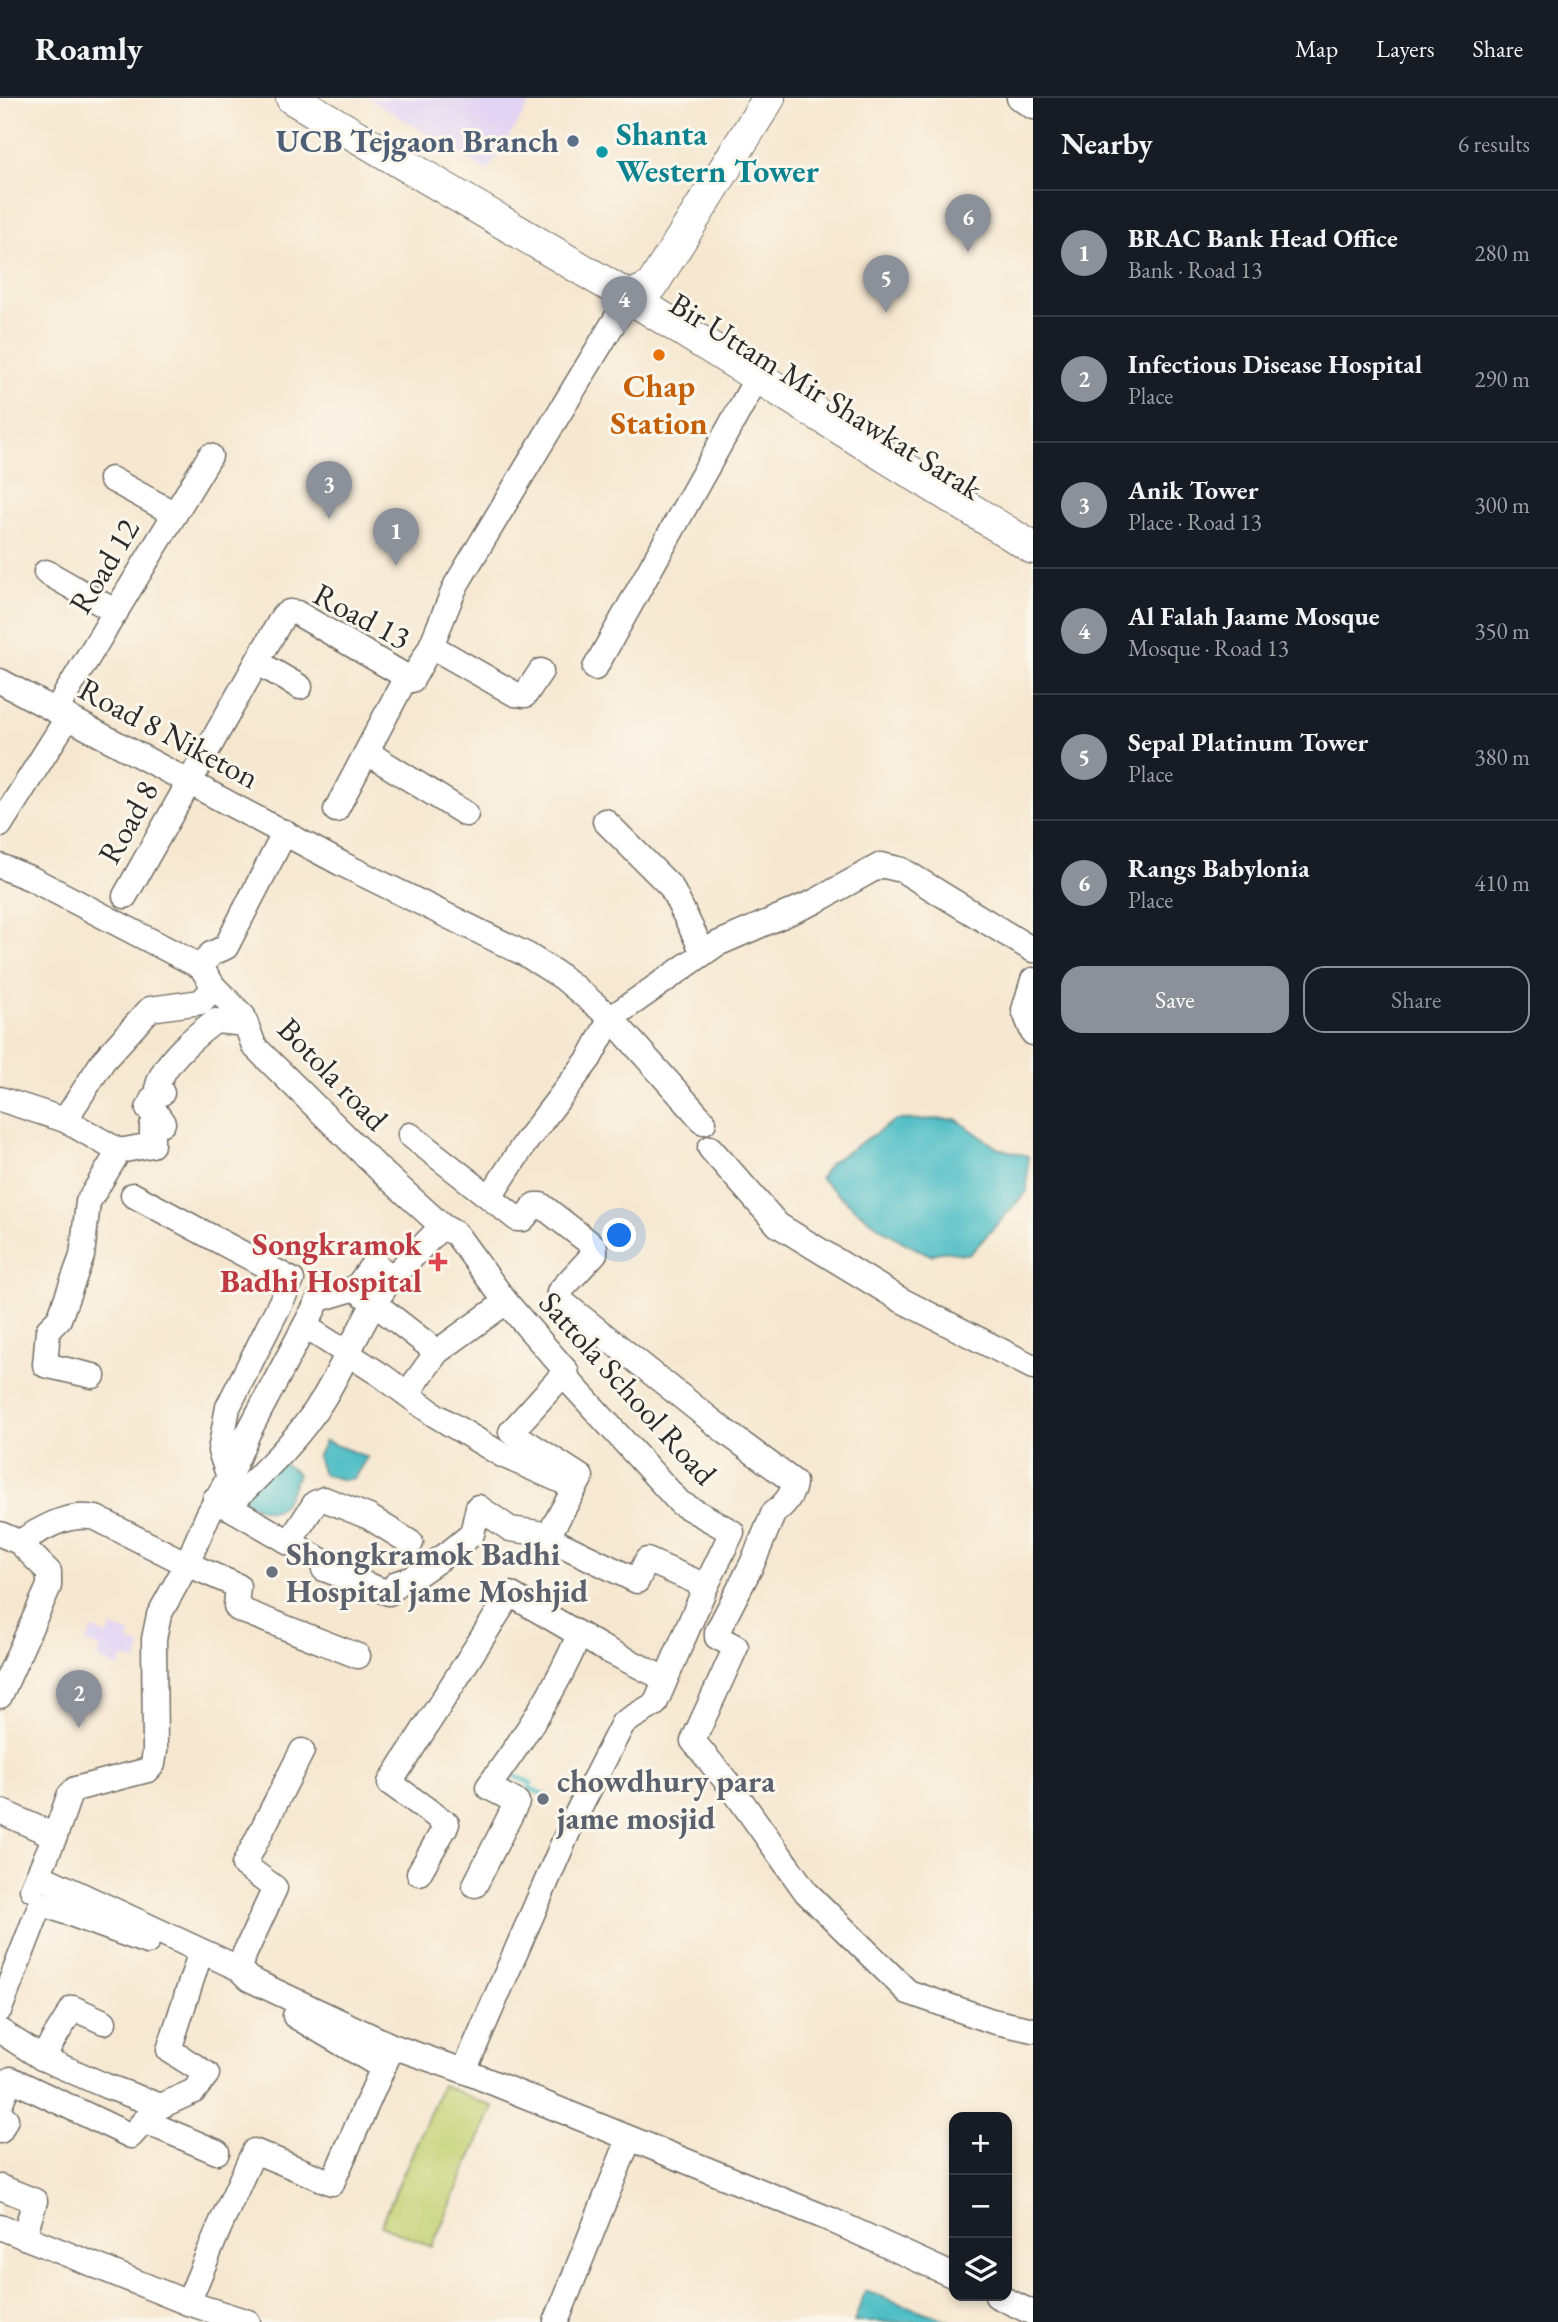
<!DOCTYPE html>
<html lang="en">
<head>
<meta charset="utf-8">
<style>
  body { margin:0; font-family:"EB Garamond",serif; background:#20242c; color:#f1f3f6 }
  .controls { position:absolute; right:21px; bottom:21px; display:grid; overflow:hidden; border-radius:14px; box-shadow:0 4px 10px #0003 }
  .controls button { width:63px; height:63px; display:grid; place-items:center; padding:0; border:0; border-bottom:2px solid #363941; background:#171b24; color:#f1f3f6; font:35px sans-serif }
  .you { position:absolute; left:620px; top:1138px; width:24px; height:24px; margin:-18px; border:5px solid #fff; border-radius:50%; background:#1a73e8; box-shadow:0 0 0 10px #1a73e833 }
  .badge { display:grid; place-items:center; width:46px; height:46px; border-radius:50%; background:#8c9099; color:#fff; font-size:23px; font-weight:700 }
  .pin { position:absolute; translate:-50% -58px; filter:drop-shadow(0 2px 4px #0008) }
  .pin::after { content:''; position:absolute; top:37px; width:24px; height:21px; background:inherit; clip-path:polygon(0 0,100% 0,50% 100%) }
  .list { margin:0; padding:0; list-style:none }
  h2 { display:flex; justify-content:space-between; align-items:center; height:91px; margin:0; padding:0 28px; font-size:30px }
  h2 small { font-size:23px; font-weight:400; color:#9ea1a6 }
  .list li { display:grid; grid-template-columns:46px 1fr auto; gap:21px; align-items:center; box-sizing:border-box; height:126px; padding:0 28px; border-top:2px solid #363941 }
  .list b { display:block; font-size:26px; white-space:nowrap }
  .list p { margin:0; font-size:23px; white-space:nowrap; color:#9ea1a6 }
  .list em { font-size:23px; font-style:normal; color:#9ea1a6 }
  .actions { display:flex; gap:14px; padding:21px 28px }
  .actions a { flex:1; padding:16px 0; border:2px solid #8c9099; border-radius:21px; text-align:center; font-size:24px; color:#8c9099 }
  .actions .main { background:#8c9099; color:#fff }
  .icon { flex:none; width:38px; height:38px; fill:none; stroke:currentColor; stroke-width:2; stroke-linecap:round; stroke-linejoin:round }
  .map { position:relative; flex:none; width:1033px; height:2224px; overflow:hidden }
  header { display:flex; align-items:center; gap:42px; box-sizing:border-box; height:98px; padding:0 35px; background:#171b24; border-bottom:2px solid #363941 }
  header strong { font-size:33px }
  nav { display:flex; gap:38px; margin-inline-start:auto; font-size:24px }
  main { display:flex }
  aside { flex:1; background:#171b24 }
  .map>svg:first-child { display:block }
  .built { fill:#e2d4f3 }
  .green { fill:#c2d274; stroke:#767e50; stroke-width:2 }
  .water { fill:#4ebdc5; stroke:#3c7478; stroke-width:2 }
  .lines { fill:none; stroke-linecap:round; stroke-linejoin:round }
  .stream { stroke:#4ebdc5; stroke-width:5 }
  .minor-casing { stroke:#726d65; stroke-width:27 }
  .major-casing { stroke:#726d65; stroke-width:34 }
  .minor { stroke:#fff; stroke-width:24 }
  .major { stroke:#fff; stroke-width:32 }
  .service-dot { fill:#5c6f8a; stroke:#fbf7ec; stroke-width:2.5 }
  .culture-dot { fill:#0f9aa8; stroke:#fbf7ec; stroke-width:2.5 }
  .food-dot { fill:#e8710a; stroke:#fbf7ec; stroke-width:2.5 }
  .health-dot { fill:#e0444e; stroke:#fbf7ec; stroke-width:2.5 }
  .worship-dot { fill:#6b7280; stroke:#fbf7ec; stroke-width:2.5 }
  .labels { text-anchor:middle; stroke-width:6; stroke-linejoin:round; paint-order:stroke }
  .culture-label { font-size:32px; font-weight:bold; fill:#0d838f; stroke:#fbf7ec; text-anchor:start }
  .service-label { font-size:32px; font-weight:bold; fill:#4e5e75; stroke:#fbf7ec; text-anchor:end }
  .food-label { font-size:32px; font-weight:bold; fill:#c56008; stroke:#fbf7ec }
  .street-label { font-size:32px; fill:#2b2b2b; stroke:#fbf7ec }
  .health-label { font-size:32px; font-weight:bold; fill:#be3a42; stroke:#fbf7ec; text-anchor:end }
  .worship-label { font-size:32px; font-weight:bold; fill:#5b616d; stroke:#fbf7ec; text-anchor:start }
</style>
</head>
<body>
<header>
<strong>Roamly</strong>
<nav><a>Map</a><a>Layers</a><a>Share</a></nav>
</header>
<main>
<div class="map">
<svg width="1033" height="2224" viewBox="0 0 1033 2224">
  <rect width="100%" height="100%" fill="#fbf7ec"/>
  <filter id="ink" filterUnits="userSpaceOnUse"><feTurbulence type="fractalNoise" baseFrequency=".0143" numOctaves="2"/><feDisplacementMap in="SourceGraphic" scale="14" xChannelSelector="R" yChannelSelector="G"/><feConvolveMatrix kernelMatrix="1 2 1 2 8 2 1 2 1" color-interpolation-filters="sRGB"/></filter>
  <filter id="wash" filterUnits="userSpaceOnUse"><feTurbulence type="fractalNoise" baseFrequency=".00686" numOctaves="4" result="noise"/><feDisplacementMap in="SourceGraphic" scale="28" xChannelSelector="R" yChannelSelector="G"/><feGaussianBlur stdDeviation="1.57" result="paint"/><feColorMatrix in="noise" values="0 0 0 0 0 0 0 0 0 0 0 0 0 0 0 0 0 1.4 0 .05"/><feComposite in="paint" operator="in"/></filter>
  <g filter="url(#wash)">
    <rect width="100%" height="100%" fill="#f6e7d0"/>
    <!-- built -->
    <g class="built">
      <polygon points="368,0 533,0 488,73"/>
      <polygon points="112,1529 130,1536 128,1543 142,1549 136,1564 123,1559 119,1570 97,1561 101,1551 86,1545 92,1531 108,1538"/>
    </g>
    <!-- green -->
    <polygon class="green" points="442,1987 493,2009 432,2149 381,2127"/>
    <!-- water -->
    <g class="water">
      <path d="M956,1021L997,1050L1028,1058L1027,1093L970,1156C956,1157 945,1150 931,1157C889,1141 853,1110 820,1080L830,1065L896,1022Z"/>
      <polygon points="325,1343 367,1359 354,1380 343,1382 323,1376 317,1359"/>
      <path d="M279,1362L298,1376C278,1424 274,1418 232,1397Z"/>
      <polygon points="865,2193 952,2224 854,2224"/>
    </g>
    <g class="lines">
      <!-- stream -->
      <g class="stream">
        <polyline points="508,1675 531,1685"/>
        <polyline points="529,1690 548,1698"/>
      </g>
    </g>
  </g>
  <g filter="url(#ink)">
    <g class="lines">
      <defs>
        <g id="minor">
          <polyline points="1019,0 1033,9"/>
          <polyline points="111,381 175,416"/>
          <polyline points="46,474 116,514"/>
          <polyline points="431,548 515,596 525,597 541,573"/>
          <polyline points="257,564 300,589"/>
          <polyline points="595,570 758,278"/>
          <polyline points="0,583 342,766 527,857 562,879 611,920 704,1024"/>
          <polyline points="56,612 210,358"/>
          <polyline points="368,655 466,716"/>
          <polyline points="336,712 406,579"/>
          <polyline points="605,723 671,789 703,854"/>
          <polyline points="0,727 68,619"/>
          <polyline points="0,768 32,781 201,869 214,889 243,918 254,948 381,1073 442,1128"/>
          <polyline points="125,798 283,518 289,514 297,515 412,582 431,548 456,487 629,199"/>
          <polyline points="201,869 211,856 226,849 285,734"/>
          <polyline points="1033,882 1024,912 1033,935"/>
          <polyline points="0,1001 65,1022 119,1053 88,1104 82,1158 59,1221 48,1232 45,1267 93,1278"/>
          <polyline points="65,1022 103,963 150,911 201,904 214,889"/>
          <path d="M410,1037L517,1121H523L535,1107H541L595,1149V1155L559,1194L561,1203L726,1334L794,1384C794,1395 784,1408 774,1414L752,1466L717,1534V1539L736,1549L693,1643L732,1690L806,1794L908,1894L992,1923L1033,1932"/>
          <polyline points="710,1050 778,1127 901,1202 1033,1269"/>
          <path d="M119,1053L152,1047V1028L163,1025L155,1013L148,1011L153,1000L162,995L158,987C164,964 196,937 215,923L236,925L243,918"/>
          <polyline points="133,1097 292,1182 228,1309 220,1353 229,1379"/>
          <polyline points="490,1099 525,1045 589,961 611,920 717,846 814,804 881,767 902,772 1033,852"/>
          <polyline points="361,1195 437,1254 506,1204"/>
          <polyline points="306,1229 381,1277 435,1317 502,1357 575,1389"/>
          <polyline points="407,1296 437,1254"/>
          <polyline points="215,1401 322,1463 324,1471 389,1495 397,1485 411,1481 450,1454 472,1436 478,1409 510,1431 538,1435 637,1483 647,1462 706,1488"/>
          <path d="M227,1409C261,1376 299,1341 323,1301C348,1260 362,1219 392,1180"/>
          <path d="M0,1436L19,1444C44,1430 67,1414 96,1420L187,1466L238,1488L236,1508L238,1511L358,1558"/>
          <polyline points="547,1440 581,1379 511,1334 566,1273"/>
          <polyline points="289,1445 315,1405 324,1401 369,1419 411,1445"/>
          <polyline points="0,1598 49,1488 49,1474 19,1444"/>
          <polyline points="0,1713 55,1738 32,1791"/>
          <polyline points="55,1738 69,1698 75,1691 148,1672 153,1666 155,1653 154,1541 159,1517 187,1466 208,1417 229,1379 248,1335 319,1201 356,1190 374,1165 392,1180 442,1128 456,1136 506,1204 566,1273 568,1282 680,1405 732,1434 706,1488 655,1606 623,1625 571,1727 464,1973"/>
          <polyline points="419,1775 447,1726 390,1685 510,1496 601,1549 665,1581"/>
          <polyline points="38,1777 238,1870 249,1881 392,1948 464,1973 829,2121 954,2178"/>
          <path d="M475,1787L517,1704L488,1689C523,1641 556,1592 579,1537"/>
          <polyline points="238,1870 275,1790 244,1767 302,1653"/>
          <polyline points="0,1911 41,1805 147,1844"/>
          <polyline points="295,1918 382,1969"/>
          <polyline points="0,1933 42,1960 106,1988 161,2008 194,1993 207,1976 169,1952 198,1862"/>
          <polyline points="42,1960 73,1910 104,1924"/>
          <polyline points="0,2006 11,1981 131,2038 144,2023 217,2054"/>
          <polyline points="0,2018 6,2021 0,2033"/>
          <polyline points="0,2089 35,2103 24,2139"/>
          <polyline points="0,2129 188,2205 248,2224"/>
          <polyline points="997,2198 1033,2215"/>
          <polyline points="188,2205 219,2130 254,2053 332,2085 389,1956"/>
          <polyline points="556,2224 629,2041"/>
        </g>
        <g id="major">
          <polyline points="292,0 629,199 1033,450"/>
          <polyline points="629,199 651,189 769,0"/>
        </g>
      </defs>
      <!-- minor casing -->
      <use href="#minor" class="minor-casing"/>
      <!-- major casing -->
      <use href="#major" class="major-casing"/>
      <!-- minor -->
      <use href="#minor" class="minor"/>
      <!-- major -->
      <use href="#major" class="major"/>
    </g>
  </g>
  <!-- markers -->
  <circle class="service-dot" cx="573" cy="43" r="7"/>
  <circle class="culture-dot" cx="602" cy="54" r="7"/>
  <circle class="food-dot" cx="659" cy="257" r="7"/>
  <path class="health-dot" d="M434.5 1153.5h7v7h7v7h-7v7h-7v-7h-7v-7h7z"/>
  <g class="worship-dot">
    <circle cx="272" cy="1474" r="7"/>
    <circle cx="543" cy="1701" r="7"/>
  </g>
  <g class="labels">
    <!-- culture labels -->
    <g class="culture-label">
      <text x="616" y="47">Shanta<tspan x="616" dy="37">Western Tower</tspan></text>
    </g>
    <!-- service labels -->
    <g class="service-label">
      <text x="559" y="54">UCB Tejgaon Branch</text>
    </g>
    <!-- food labels -->
    <g class="food-label">
      <text x="659" y="299">Chap<tspan x="659" dy="37">Station</tspan></text>
    </g>
    <!-- street labels -->
    <g class="street-label">
      <text transform="translate(826 298) rotate(32)" y="11">Bir Uttam Mir Shawkat Sarak</text>
      <text transform="translate(104 468) rotate(-59)" y="11">Road 12</text>
      <text transform="translate(362 518) rotate(28)" y="11">Road 13</text>
      <text transform="translate(169 635) rotate(28)" y="11">Road 8 Niketon</text>
      <text transform="translate(128 724) rotate(-61)" y="11">Road 8</text>
      <text transform="translate(333 976) rotate(46)" y="11">Botola road</text>
      <text transform="translate(628 1290) rotate(48)" y="11">Sattola School Road</text>
    </g>
    <!-- health labels -->
    <g class="health-label">
      <text x="422" y="1157">Songkramok<tspan x="422" dy="37">Badhi Hospital</tspan></text>
    </g>
    <!-- worship labels -->
    <g class="worship-label">
      <text x="286" y="1467">Shongkramok Badhi<tspan x="286" dy="37">Hospital jame Moshjid</tspan></text>
      <text x="557" y="1694">chowdhury para<tspan x="557" dy="37">jame mosjid</tspan></text>
    </g>
  </g>
</svg>
<div class="controls">
<button>+</button>
<button>−</button>
<button><svg class="icon" aria-label="layers" viewBox="0 0 24 24"><path d="M12 4l9 5-9 5-9-5zM3 14l9 5 9-5"/></svg></button>
</div>
<div class="you"></div>
<div class="pin badge" style="left:396px;top:468px">1</div>
<div class="pin badge" style="left:79px;top:1630px">2</div>
<div class="pin badge" style="left:329px;top:421px">3</div>
<div class="pin badge" style="left:624px;top:236px">4</div>
<div class="pin badge" style="left:886px;top:215px">5</div>
<div class="pin badge" style="left:968px;top:154px">6</div>
</div>
<aside>
<h2>Nearby<small>6 results</small></h2>
<ul class="list">
<li><span class="badge">1</span><div><b>BRAC Bank Head Office</b><p>Bank · Road 13</p></div><em>280 m</em></li>
<li><span class="badge">2</span><div><b>Infectious Disease Hospital</b><p>Place</p></div><em>290 m</em></li>
<li><span class="badge">3</span><div><b>Anik Tower</b><p>Place · Road 13</p></div><em>300 m</em></li>
<li><span class="badge">4</span><div><b>Al Falah Jaame Mosque</b><p>Mosque · Road 13</p></div><em>350 m</em></li>
<li><span class="badge">5</span><div><b>Sepal Platinum Tower</b><p>Place</p></div><em>380 m</em></li>
<li><span class="badge">6</span><div><b>Rangs Babylonia</b><p>Place</p></div><em>410 m</em></li>
</ul>
<div class="actions"><a class="main">Save</a><a>Share</a></div>
</aside>
</main>
</body>
</html>
